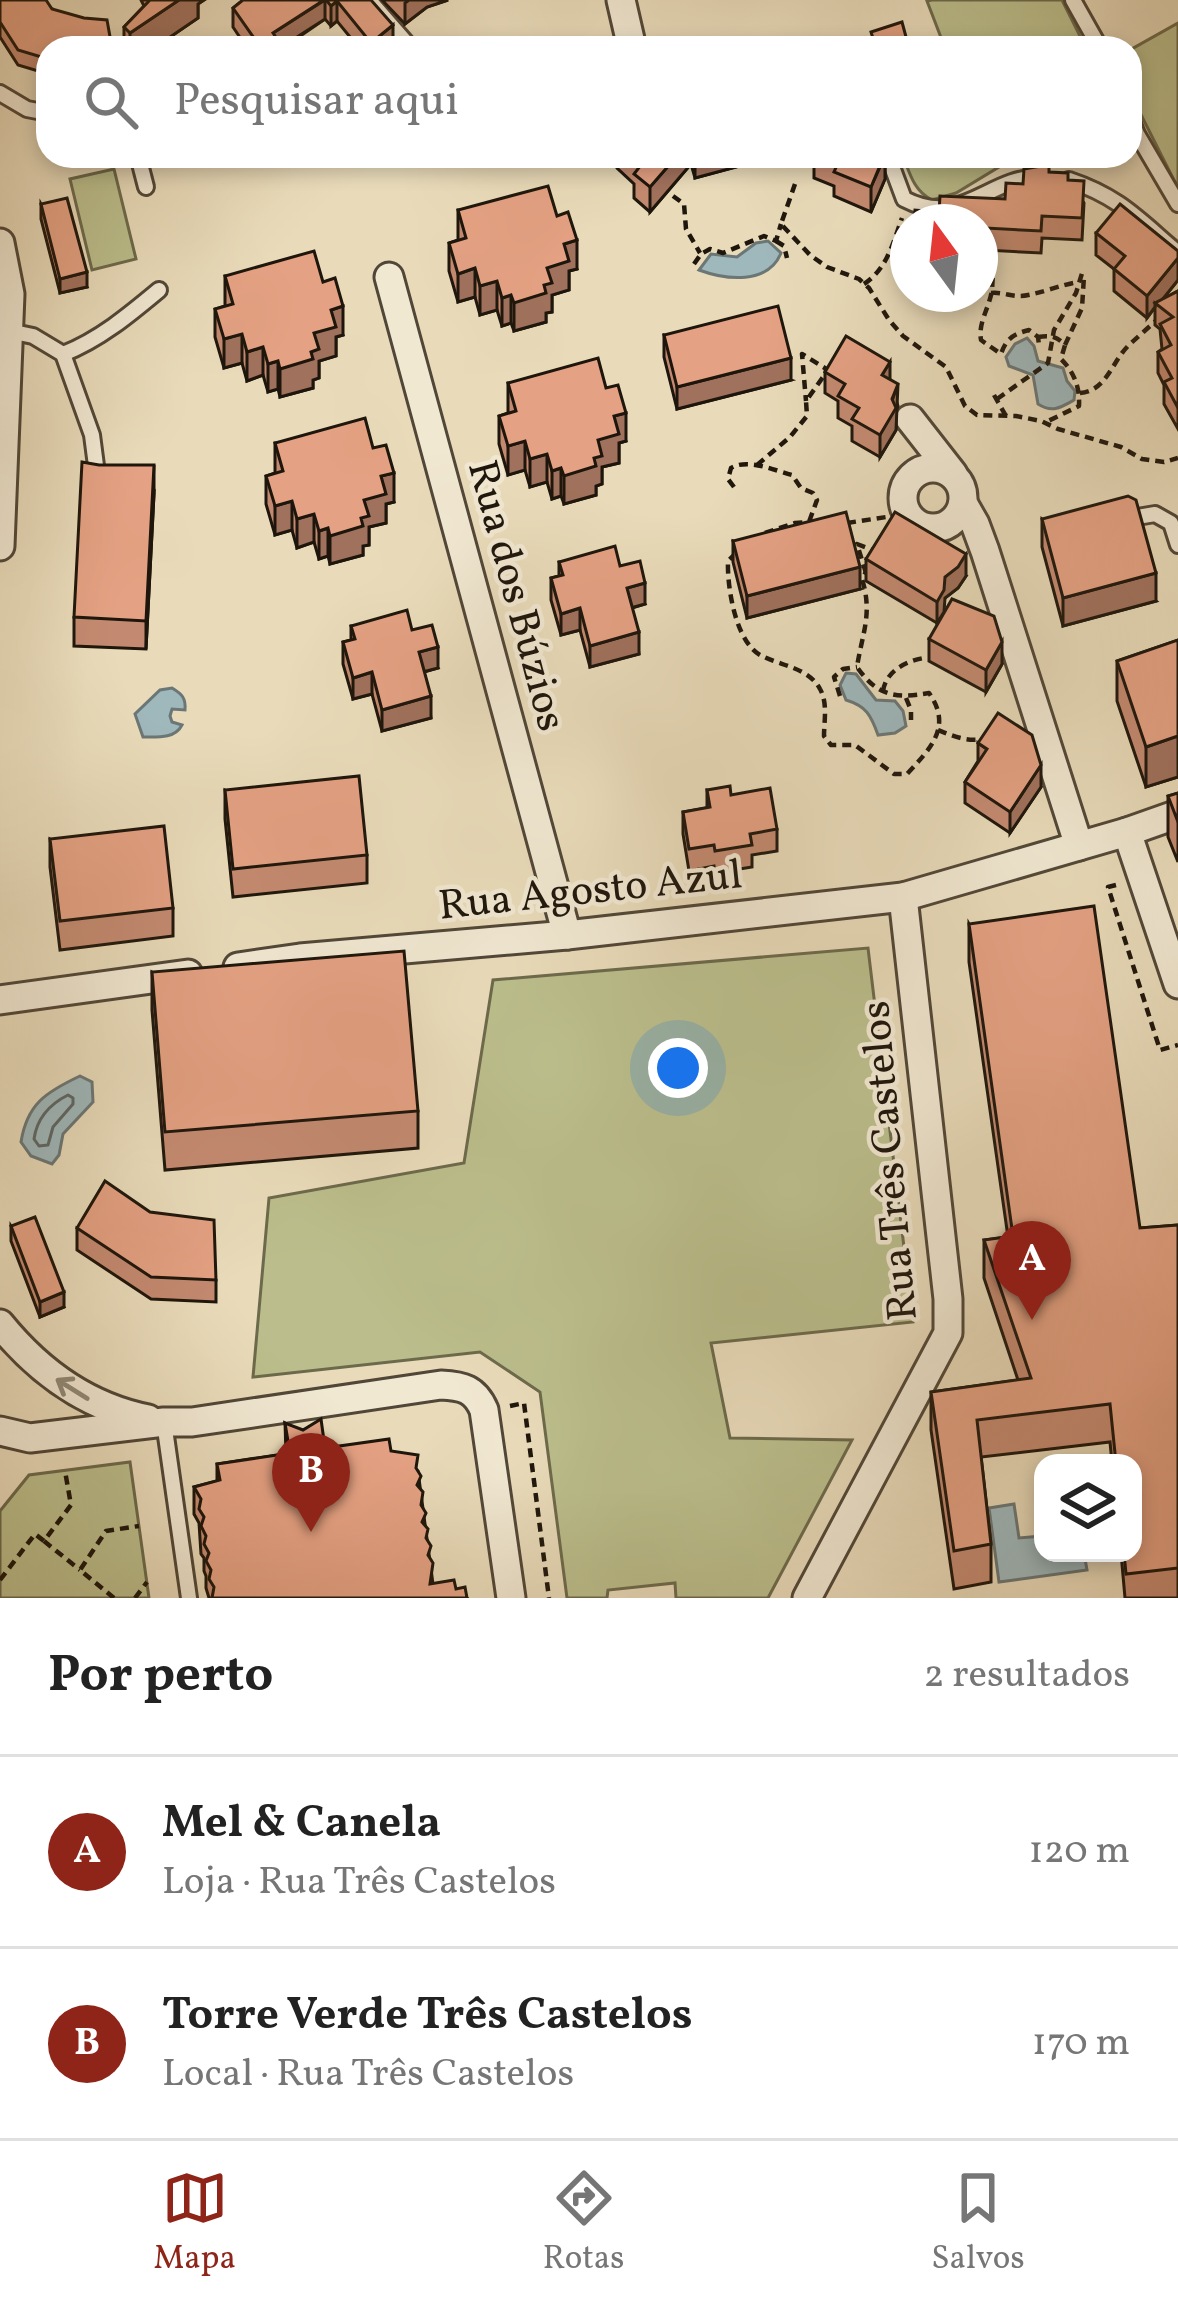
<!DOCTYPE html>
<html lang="pt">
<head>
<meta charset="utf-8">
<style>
  body { margin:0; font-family:Vollkorn,serif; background:#f2f2f2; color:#222 }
  .controls { position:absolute; right:36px; bottom:36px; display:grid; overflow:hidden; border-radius:24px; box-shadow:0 6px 18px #0003 }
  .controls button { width:108px; height:108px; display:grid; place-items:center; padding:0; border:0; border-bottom:3px solid #e0e0e0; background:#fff; color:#222; font:60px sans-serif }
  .compass { position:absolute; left:890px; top:204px; width:108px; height:108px; border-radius:50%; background:#fff; box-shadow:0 6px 18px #0003; rotate:345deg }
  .you { position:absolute; left:678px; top:1068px; width:42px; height:42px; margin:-30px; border:9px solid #fff; border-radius:50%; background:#1a73e8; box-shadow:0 0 0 18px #1a73e833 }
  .badge { display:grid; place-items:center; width:78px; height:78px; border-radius:50%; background:#8f2418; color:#fff; font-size:39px; font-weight:700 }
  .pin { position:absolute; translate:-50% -99px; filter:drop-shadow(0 3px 6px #0008) }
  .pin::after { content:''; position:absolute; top:63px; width:42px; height:36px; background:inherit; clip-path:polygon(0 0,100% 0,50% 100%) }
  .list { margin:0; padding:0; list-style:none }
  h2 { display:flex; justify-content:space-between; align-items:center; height:156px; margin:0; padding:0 48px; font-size:51px }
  h2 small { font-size:39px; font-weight:400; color:#767676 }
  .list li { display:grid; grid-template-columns:78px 1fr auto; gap:36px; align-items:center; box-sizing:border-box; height:192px; padding:0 48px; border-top:3px solid #e0e0e0 }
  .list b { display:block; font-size:45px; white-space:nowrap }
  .list p { margin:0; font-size:39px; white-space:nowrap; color:#767676 }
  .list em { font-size:39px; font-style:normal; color:#767676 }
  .icon { flex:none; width:66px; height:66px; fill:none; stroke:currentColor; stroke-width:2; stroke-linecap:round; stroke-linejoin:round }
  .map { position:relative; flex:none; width:1178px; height:1598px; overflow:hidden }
  .search { position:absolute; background:#fff; box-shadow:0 6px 18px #0003; left:36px; right:36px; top:36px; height:132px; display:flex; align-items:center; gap:30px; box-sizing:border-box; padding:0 42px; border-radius:36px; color:#767676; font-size:45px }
  .sheet { height:540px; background:#fff }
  nav { display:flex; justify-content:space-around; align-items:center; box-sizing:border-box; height:168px; border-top:3px solid #e0e0e0; background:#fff; font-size:33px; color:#767676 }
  nav a { display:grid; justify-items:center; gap:6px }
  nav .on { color:#8f2418 }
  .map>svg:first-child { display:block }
  .green { fill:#bbbe8c; stroke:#6c6a4c; stroke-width:3 }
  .water { fill:#9fb8bc; stroke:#6b7776; stroke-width:3 }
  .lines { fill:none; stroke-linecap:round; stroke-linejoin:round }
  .shore { stroke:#5e6764; stroke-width:3 }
  .lane-casing { stroke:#514738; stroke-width:20 }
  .street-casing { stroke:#514738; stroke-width:33 }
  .path { stroke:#1e160c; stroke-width:4.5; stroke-dasharray:9 6; stroke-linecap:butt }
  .lane { stroke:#f1e8d2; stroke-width:14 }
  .street { stroke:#f1e8d2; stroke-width:27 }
  .wall { fill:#c48a71; stroke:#1e160c; stroke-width:3 }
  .shaded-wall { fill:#a0715c; stroke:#1e160c; stroke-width:3 }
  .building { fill:#e4a183; stroke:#1e160c; stroke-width:3 }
  .oneway { stroke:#928a79 }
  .labels { text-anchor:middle; stroke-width:9; stroke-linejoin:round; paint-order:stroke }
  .street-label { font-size:42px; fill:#1e160c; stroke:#f1e8d2 }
</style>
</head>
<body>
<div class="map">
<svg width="1178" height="1598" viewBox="0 0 1178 1598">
  <rect width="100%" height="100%" fill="#e9dbba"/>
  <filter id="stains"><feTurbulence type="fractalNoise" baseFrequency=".00167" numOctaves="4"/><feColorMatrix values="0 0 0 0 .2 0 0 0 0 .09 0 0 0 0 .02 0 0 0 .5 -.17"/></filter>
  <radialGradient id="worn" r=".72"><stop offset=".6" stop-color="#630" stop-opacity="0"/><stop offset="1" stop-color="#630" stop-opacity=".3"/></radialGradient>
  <!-- green -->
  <g class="green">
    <polygon points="932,0 1062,0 1086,48 945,48 927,1"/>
    <polygon points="1178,23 1178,188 1130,93 1130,50"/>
    <path d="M903,156H1017L956,193L932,200C914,191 910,174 903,156Z"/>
    <polygon points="114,169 136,259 92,270 70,179"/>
    <polygon points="868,948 913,1322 711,1343 730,1438 852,1440 768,1598 676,1598 675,1583 608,1590 607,1598 567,1598 540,1392 480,1352 253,1377 269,1198 464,1163 493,980"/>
    <polygon points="130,1462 149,1598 0,1598 0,1511 29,1475"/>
  </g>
  <!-- water -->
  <g class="water">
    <path d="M768,241L781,253C768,285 726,280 699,270L711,254L737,257L756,243Z"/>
    <path d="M1027,338L1034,346L1038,361L1063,368L1067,381L1075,391L1074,400C1060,408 1052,413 1038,404L1033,375L1009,366L1006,357L1015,344Z"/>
    <path d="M846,673L856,674L876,700L895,701L903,711L906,726L895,733L878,735C871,715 866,706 846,700L840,685Z"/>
    <path d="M172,688C182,694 186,698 185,710L172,709L170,716L172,722L182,725C175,739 157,737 143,737L135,714L160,690Z"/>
    <path d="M80,1076L92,1082L93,1102L63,1134L59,1155L52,1164L31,1156L21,1142C27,1104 46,1092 80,1076Z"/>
    <polygon points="1014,1504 1019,1538 1043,1536 1043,1553 1084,1553 1087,1570 999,1582 989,1508"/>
  </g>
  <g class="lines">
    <!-- shore -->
    <path class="shore" d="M68,1095L73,1098V1104L53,1127L48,1145L39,1146L34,1139C37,1118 50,1104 68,1095Z"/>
    <defs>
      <g id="lane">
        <polyline points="369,0 411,48"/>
        <polyline points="1073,0 1100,48"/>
        <polyline points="0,93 27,109 48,113"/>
        <polyline points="1130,116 1137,134 1178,204"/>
        <polyline points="138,156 146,187"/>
        <path d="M888,156L904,199C962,229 987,177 1041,177"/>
        <path d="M1069,180C1120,197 1139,220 1178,253"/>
        <polyline points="9,331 33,336 63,354 92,435 98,481"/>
        <path d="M63,354C99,340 129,315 159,290"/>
        <polyline points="1137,517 1155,514 1171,523 1178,545"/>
        <polyline points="164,1422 189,1598"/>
      </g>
      <g id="street">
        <polyline points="621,0 632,48"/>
        <polyline points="0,243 10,294 0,546"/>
        <polyline points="389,277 567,935"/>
        <polyline points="910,419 953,474"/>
        <circle cx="933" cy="498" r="30"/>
        <polyline points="963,503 975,524 985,551 1079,846"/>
        <polyline points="1127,832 1178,984"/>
        <polyline points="238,967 300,958 567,935 903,897 1127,832 1178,814"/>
        <polyline points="0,1000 188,974"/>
        <path d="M0,1324C39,1372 87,1407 148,1419"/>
        <path d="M0,1431L30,1438L164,1422H192L441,1385C463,1386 475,1389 484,1410L511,1598"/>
        <polyline points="807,1598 948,1333 948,1299 903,897"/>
      </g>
    </defs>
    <!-- lane casing -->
    <use href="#lane" class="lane-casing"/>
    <!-- street casing -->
    <use href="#street" class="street-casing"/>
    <!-- path -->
    <g class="path">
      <polyline points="795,184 781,224 810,255 827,267 859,279 869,288 889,320 903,336 946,367 965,406 977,415 1016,416 1041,421 1058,429 1121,447 1142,459 1164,462 1178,458"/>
      <polyline points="673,196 684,204 686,229 700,253"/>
      <polyline points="776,241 784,246 787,258"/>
      <path d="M994,248C993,262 993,276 992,290C989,309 978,322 981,340L1001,354C1006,339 1013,334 1029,330L1038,337L1039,345"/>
      <polyline points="694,264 701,254 710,249 723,253 764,236 776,241 781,224"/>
      <path d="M864,284C887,269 893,243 902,218"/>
      <path d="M991,293C1002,292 1010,296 1020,296C1034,296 1062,284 1079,282"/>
      <path d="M1038,337C1049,335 1057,336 1065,345L1061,359C1074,372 1080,387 1079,406L1044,423"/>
      <polyline points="1065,345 1082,308 1084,276"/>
      <path d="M1080,393C1107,391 1112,361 1129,345C1139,336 1150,326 1160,317"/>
      <polyline points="994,395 1006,416"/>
      <polyline points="997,399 1048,363 1054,330 1076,293 1083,270"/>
      <polyline points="757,465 790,437 807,416 806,401 828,370 802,354 806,401"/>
      <path d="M734,487L728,479L731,468C748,458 773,470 792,475L801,488L813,493L817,500L809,522"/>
      <polyline points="847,523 906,514"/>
      <polyline points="765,533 795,523 812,522"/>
      <path d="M736,553L728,561C727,588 736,644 762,656C782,666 809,668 820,689C828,703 824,721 824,736L831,745H855L894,774H907C930,749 953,727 929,693C896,699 877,696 857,667C862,634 873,614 862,579L867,570"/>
      <polyline points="866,573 857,544 875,551"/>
      <path d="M883,691C886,671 906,661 924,658"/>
      <polyline points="840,696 834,677 843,669 857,667"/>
      <polyline points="906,698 911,710 911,720"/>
      <path d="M938,730C953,736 969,743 985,738"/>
      <polyline points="1116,885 1108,887 1160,1050 1178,1045"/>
      <polyline points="510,1406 524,1403 549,1598"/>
      <polyline points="44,1541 80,1570"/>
      <polyline points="0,1580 35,1534 44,1541 71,1505 65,1471"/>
      <polyline points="114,1598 80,1570 106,1531 139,1526"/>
      <polyline points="135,1598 147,1582"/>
    </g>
    <!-- lane -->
    <use href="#lane" class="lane"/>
    <!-- street -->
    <use href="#street" class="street"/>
  </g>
  <!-- wall -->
  <g class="wall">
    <polygon points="0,0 52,9 48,48 48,74 18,65 0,37"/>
    <polygon points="141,0 204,0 198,4 198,18 154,48 124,48 124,27 144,6"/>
    <polygon points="243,0 371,0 393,44 388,48 359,48 337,21 331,26 325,19 283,48 247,48 233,27 233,8"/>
    <polygon points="382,0 448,0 427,7 405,24"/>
    <polygon points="617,156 777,156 695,178 691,164 650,212 634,198 634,184 617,168"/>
    <polygon points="801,156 885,156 885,179 871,212 834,196 834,186 814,178 814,161"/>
    <polygon points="1049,172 1068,180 1084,203 1082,240 1042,238 1041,253 986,250 986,258 980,258 980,222 939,212 1005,199 1023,184"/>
    <polygon points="41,204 87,287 60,293 41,219"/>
    <polygon points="458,210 557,216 577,269 569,271 569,290 552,295 552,312 546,313 546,322 514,331 511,323 502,326 497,310 480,315 475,297 458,302 449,271 449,243 458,240"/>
    <polygon points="908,232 908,278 901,278 901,256"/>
    <polygon points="1096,233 1178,251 1178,280 1162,300 1178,291 1178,429 1164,404 1164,385 1158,373 1158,352 1162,349 1160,329 1155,325 1155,307 1147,318 1114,291 1114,269 1096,255"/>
    <polygon points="225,276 323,282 343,335 336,337 336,356 319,361 319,378 313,380 313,388 280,397 278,389 268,392 263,375 247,381 242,363 224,368 215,337 215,309 225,306"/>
    <polygon points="664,335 791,380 677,409 664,357"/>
    <polygon points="825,372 890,380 898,406 896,411 896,430 880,457 852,441 852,426 838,418 838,401 825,393"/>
    <polygon points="508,383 606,388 626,441 619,443 619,463 602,467 602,484 596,486 596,495 564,504 561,496 552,499 547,482 530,487 525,470 508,475 499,444 499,416 508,413"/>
    <polygon points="275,443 373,448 394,502 386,504 386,523 369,527 369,545 363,546 363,555 330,564 328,556 319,559 314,542 297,548 292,530 275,535 266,504 266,476 275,473"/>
    <polygon points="154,494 146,649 74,646 74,617"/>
    <polygon points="1042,519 1156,601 1063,626 1042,547"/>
    <polygon points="733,541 860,589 747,618 733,562"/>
    <polygon points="866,559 966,576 958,588 945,598 937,623 866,581"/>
    <polygon points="559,562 620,566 645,604 632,608 639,654 590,667 580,630 561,635 551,600 551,578 559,576"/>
    <polygon points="351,626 412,630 438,668 424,672 431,718 382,731 372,694 353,699 343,664 343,642 351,640"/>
    <polygon points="929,639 1002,664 986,692 929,661"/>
    <polygon points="1178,640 1178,777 1146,787 1117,701 1117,661"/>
    <polygon points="978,743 1041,787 1010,833 965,803 965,782 978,761"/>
    <polygon points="225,790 367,855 367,883 233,897 225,819"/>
    <polygon points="707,790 731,795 777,829 777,851 752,855 752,867 715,873 714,866 689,871 683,834 683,812 707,808"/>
    <polygon points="1178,793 1178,862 1168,837 1168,796"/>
    <polygon points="50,839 173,908 173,936 60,950 50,867"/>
    <polygon points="969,924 1140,1228 1178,1225 1178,1598 1125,1598 1121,1553 1133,1553 1133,1463 1112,1463 1110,1442 981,1457 991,1544 991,1582 954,1589 931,1430 931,1392 1018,1380 984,1278 984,1240 1008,1237 969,962"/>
    <polygon points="152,972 418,1111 418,1148 165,1170 152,1010"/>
    <polygon points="11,1226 64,1307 40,1317 11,1241"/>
    <polygon points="77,1228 216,1280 216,1302 151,1299 77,1250"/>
    <polygon points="285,1423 325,1448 391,1451 418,1471 433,1584 456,1589 467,1598 209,1598 206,1588 206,1576 204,1571 204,1558 201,1554 199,1523 194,1514 194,1487 217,1481 217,1464 286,1454"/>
  </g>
  <!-- shaded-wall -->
  <g class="shaded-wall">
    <polygon points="179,0 204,0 198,4 198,18 154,48 130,48 130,33"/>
    <polygon points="325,0 325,19 280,48 273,33"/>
    <polygon points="409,0 448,0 427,7 405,24 405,3"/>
    <polygon points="337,1 337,21 331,26 331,6"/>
    <polygon points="393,25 393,44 388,48 371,48 371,43"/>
    <polygon points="677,156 691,156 691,164 650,212 650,187"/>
    <polygon points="695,156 777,156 695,178"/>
    <polygon points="885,156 885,179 871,212 871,187"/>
    <polygon points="577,240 577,269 569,271 569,290 552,295 552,312 546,313 546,322 514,331 514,303 547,268 564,244"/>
    <polygon points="1178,258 1178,280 1158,305 1155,303 1155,307 1147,318 1147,296"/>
    <polygon points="475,268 475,297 458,302 458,274"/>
    <polygon points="87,272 87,287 60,293 60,279"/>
    <polygon points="497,281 497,310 480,315 480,286"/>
    <polygon points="511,295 511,323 502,326 502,298"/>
    <polygon points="343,306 343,335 336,337 336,356 319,361 319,378 313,380 313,388 280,397 280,369 314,333 331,310"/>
    <polygon points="242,334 242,363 224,368 224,339"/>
    <polygon points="263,347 263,375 247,381 247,352"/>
    <polygon points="791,358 791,380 677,409 677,387"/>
    <polygon points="278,361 278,389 268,392 268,364"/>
    <polygon points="890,362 890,383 882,375"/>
    <polygon points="898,384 896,430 880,457 880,435"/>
    <polygon points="626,413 626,441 619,443 619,463 602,467 602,484 596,486 596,495 564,504 564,476 614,416"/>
    <polygon points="525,441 525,470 508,475 508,446"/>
    <polygon points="547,454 547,482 530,487 530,459"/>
    <polygon points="154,465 154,494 146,649 146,621"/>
    <polygon points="561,468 561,496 552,499 552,471"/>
    <polygon points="394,473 394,502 386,504 386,523 369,527 369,545 363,546 363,555 330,564 330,536 364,500 381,476"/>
    <polygon points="292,501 292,530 275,535 275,506"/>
    <polygon points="314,514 314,542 297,548 297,519"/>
    <polygon points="328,528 328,556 319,559 319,531"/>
    <polygon points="966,554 966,576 958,588 945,598 944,612 937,623 937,602 945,577"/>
    <polygon points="860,567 860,589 747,618 747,596"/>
    <polygon points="1156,573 1156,601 1063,626 1063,598"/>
    <polygon points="645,583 645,604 627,609 627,588"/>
    <polygon points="580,608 580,630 561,635 561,614"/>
    <polygon points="639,632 639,654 590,667 590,646"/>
    <polygon points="1002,642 1002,664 986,692 986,670"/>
    <polygon points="438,647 438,668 419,673 419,652"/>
    <polygon points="372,672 372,694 353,699 353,678"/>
    <polygon points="431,696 431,718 382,731 382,710"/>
    <polygon points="1178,736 1178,777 1146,787 1146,747"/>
    <polygon points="1041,765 1041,787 1010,833 1010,812"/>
    <polygon points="64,1292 64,1307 40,1317 40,1302"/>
  </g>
  <!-- building -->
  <g class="building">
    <polygon points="0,0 46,0 52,9 84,18 107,20 112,48 48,48 48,59 18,50 0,22"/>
    <polygon points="150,0 179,0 130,33 124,27"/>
    <polygon points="243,0 324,0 273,33 283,48 261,48 233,8"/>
    <polygon points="326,0 371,0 393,25 371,43 337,1 331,6"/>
    <polygon points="902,22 909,48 876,48 871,32"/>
    <polygon points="631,156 677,156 650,187 634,174 641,165"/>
    <polygon points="821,156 884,156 871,187 834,172 838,163"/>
    <polygon points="1041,166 1049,166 1049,172 1068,173 1068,180 1084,181 1082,218 1042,216 1041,231 986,228 986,236 980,236 980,222 914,222 915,210 939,212 940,196 1005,199 1006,183 1023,184 1024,169"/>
    <polygon points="548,186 557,216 568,212 577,240 564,244 569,261 547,268 552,283 544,285 546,293 514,303 511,295 502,298 497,281 480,286 475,268 458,274 449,243 466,238 458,210"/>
    <polygon points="67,198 87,272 60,279 41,204"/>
    <polygon points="1120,204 1178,251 1178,258 1147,296 1114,269 1125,256 1096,233"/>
    <polygon points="903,232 908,232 908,256 901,256"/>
    <polygon points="314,251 323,282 335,278 343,306 331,310 336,327 314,333 319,349 311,352 313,359 280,369 278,361 268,364 263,347 247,352 242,334 224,339 215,309 233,304 225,276"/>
    <polygon points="1178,291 1178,408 1164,382 1172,378 1158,352 1171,345 1160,324 1173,317 1155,303"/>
    <polygon points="778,306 791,358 677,387 664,335"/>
    <polygon points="846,336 890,362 882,375 898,384 892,399 896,408 880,435 852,419 859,408 838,396 845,384 825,372"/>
    <polygon points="598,358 606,388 618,385 626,413 614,416 619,434 598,440 602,456 594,458 596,466 564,476 561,468 552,471 547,454 530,459 525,441 508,446 499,416 516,411 508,383"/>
    <polygon points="365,418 373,448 386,445 394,473 381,476 386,494 364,500 369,516 361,518 363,526 330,536 328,528 319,531 314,514 297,519 292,501 275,506 266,476 283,471 275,443"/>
    <polygon points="82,462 99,465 154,465 146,621 74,617"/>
    <polygon points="1128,496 1136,500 1156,573 1063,598 1042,519"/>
    <polygon points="846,512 860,567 747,596 733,541"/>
    <polygon points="895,512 966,554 958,567 945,577 944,590 937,602 866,559"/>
    <polygon points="615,546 620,566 640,561 645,583 627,588 639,632 590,646 580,608 561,614 551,578 563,575 559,562"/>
    <polygon points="952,599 994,616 1002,642 986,670 929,639"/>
    <polygon points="407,610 412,630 432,625 438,647 419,652 431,696 382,710 372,672 353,678 343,642 355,639 351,626"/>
    <polygon points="1178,640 1178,736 1146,747 1117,661"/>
    <polygon points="998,713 1032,735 1041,765 1010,812 965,782 987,749 978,743"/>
    <polygon points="359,776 367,855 233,869 225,790"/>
    <polygon points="730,786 731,795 770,788 777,829 750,834 752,845 715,851 714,845 689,849 683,812 710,807 707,790"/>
    <polygon points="1178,793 1178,822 1168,796"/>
    <polygon points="164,826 173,908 60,921 50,839"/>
    <polygon points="1094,906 1140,1228 1178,1225 1178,1568 1126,1574 1124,1553 1133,1553 1133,1463 1116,1463 1110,1404 977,1420 991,1544 954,1551 931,1392 1031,1378 984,1240 1013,1236 969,924"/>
    <polygon points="404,951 418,1111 165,1132 152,972"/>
    <polygon points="105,1181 150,1212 214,1220 216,1280 151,1277 77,1228"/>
    <polygon points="35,1217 64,1292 40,1302 11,1226"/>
    <polygon points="321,1419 325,1448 389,1439 391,1451 418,1455 416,1468 421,1476 417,1485 423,1492 421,1505 426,1513 422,1522 428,1529 426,1538 431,1546 428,1555 433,1563 430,1584 454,1580 456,1589 465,1587 467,1598 212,1598 214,1587 209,1579 211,1570 206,1561 209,1553 204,1544 206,1536 201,1526 204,1517 199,1509 201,1499 194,1487 220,1480 217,1464 290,1453 285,1423 303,1430"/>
  </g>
  <!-- one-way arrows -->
  <defs><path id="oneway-shaft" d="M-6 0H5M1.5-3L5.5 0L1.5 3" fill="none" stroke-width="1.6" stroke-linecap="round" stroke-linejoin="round" transform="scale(3)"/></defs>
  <use class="oneway" href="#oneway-shaft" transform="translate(72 1389) rotate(-148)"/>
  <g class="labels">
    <!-- street labels -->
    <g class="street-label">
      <text transform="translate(519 595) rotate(75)" y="15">Rua dos Búzios</text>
      <text transform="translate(590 888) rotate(-6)" y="15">Rua Agosto Azul</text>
      <text transform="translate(887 1161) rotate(-95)" y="15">Rua Três Castelos</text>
    </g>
  </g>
  <rect width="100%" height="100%" filter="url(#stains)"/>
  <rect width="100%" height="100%" fill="url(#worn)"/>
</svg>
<div class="controls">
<button><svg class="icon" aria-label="layers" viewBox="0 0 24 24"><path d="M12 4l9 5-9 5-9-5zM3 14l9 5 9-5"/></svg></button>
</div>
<svg class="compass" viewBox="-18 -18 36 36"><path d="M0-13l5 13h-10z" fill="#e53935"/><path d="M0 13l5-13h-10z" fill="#767676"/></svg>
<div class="you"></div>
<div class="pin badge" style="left:1032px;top:1320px">A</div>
<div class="pin badge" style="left:311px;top:1532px">B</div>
<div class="search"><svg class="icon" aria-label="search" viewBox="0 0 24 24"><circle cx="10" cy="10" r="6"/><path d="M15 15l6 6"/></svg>Pesquisar aqui</div>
</div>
<section class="sheet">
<h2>Por perto<small>2 resultados</small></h2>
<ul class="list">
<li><span class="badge">A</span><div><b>Mel &amp; Canela</b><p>Loja · Rua Três Castelos</p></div><em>120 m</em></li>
<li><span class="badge">B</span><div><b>Torre Verde Três Castelos</b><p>Local · Rua Três Castelos</p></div><em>170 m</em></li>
</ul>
</section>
<nav>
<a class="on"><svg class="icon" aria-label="map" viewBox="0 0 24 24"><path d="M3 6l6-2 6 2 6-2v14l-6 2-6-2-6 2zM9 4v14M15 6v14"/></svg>Mapa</a>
<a><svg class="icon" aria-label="directions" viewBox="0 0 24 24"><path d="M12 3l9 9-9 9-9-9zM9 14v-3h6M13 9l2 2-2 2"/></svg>Rotas</a>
<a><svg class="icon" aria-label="saved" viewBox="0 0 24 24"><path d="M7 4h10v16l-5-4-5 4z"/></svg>Salvos</a>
</nav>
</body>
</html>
